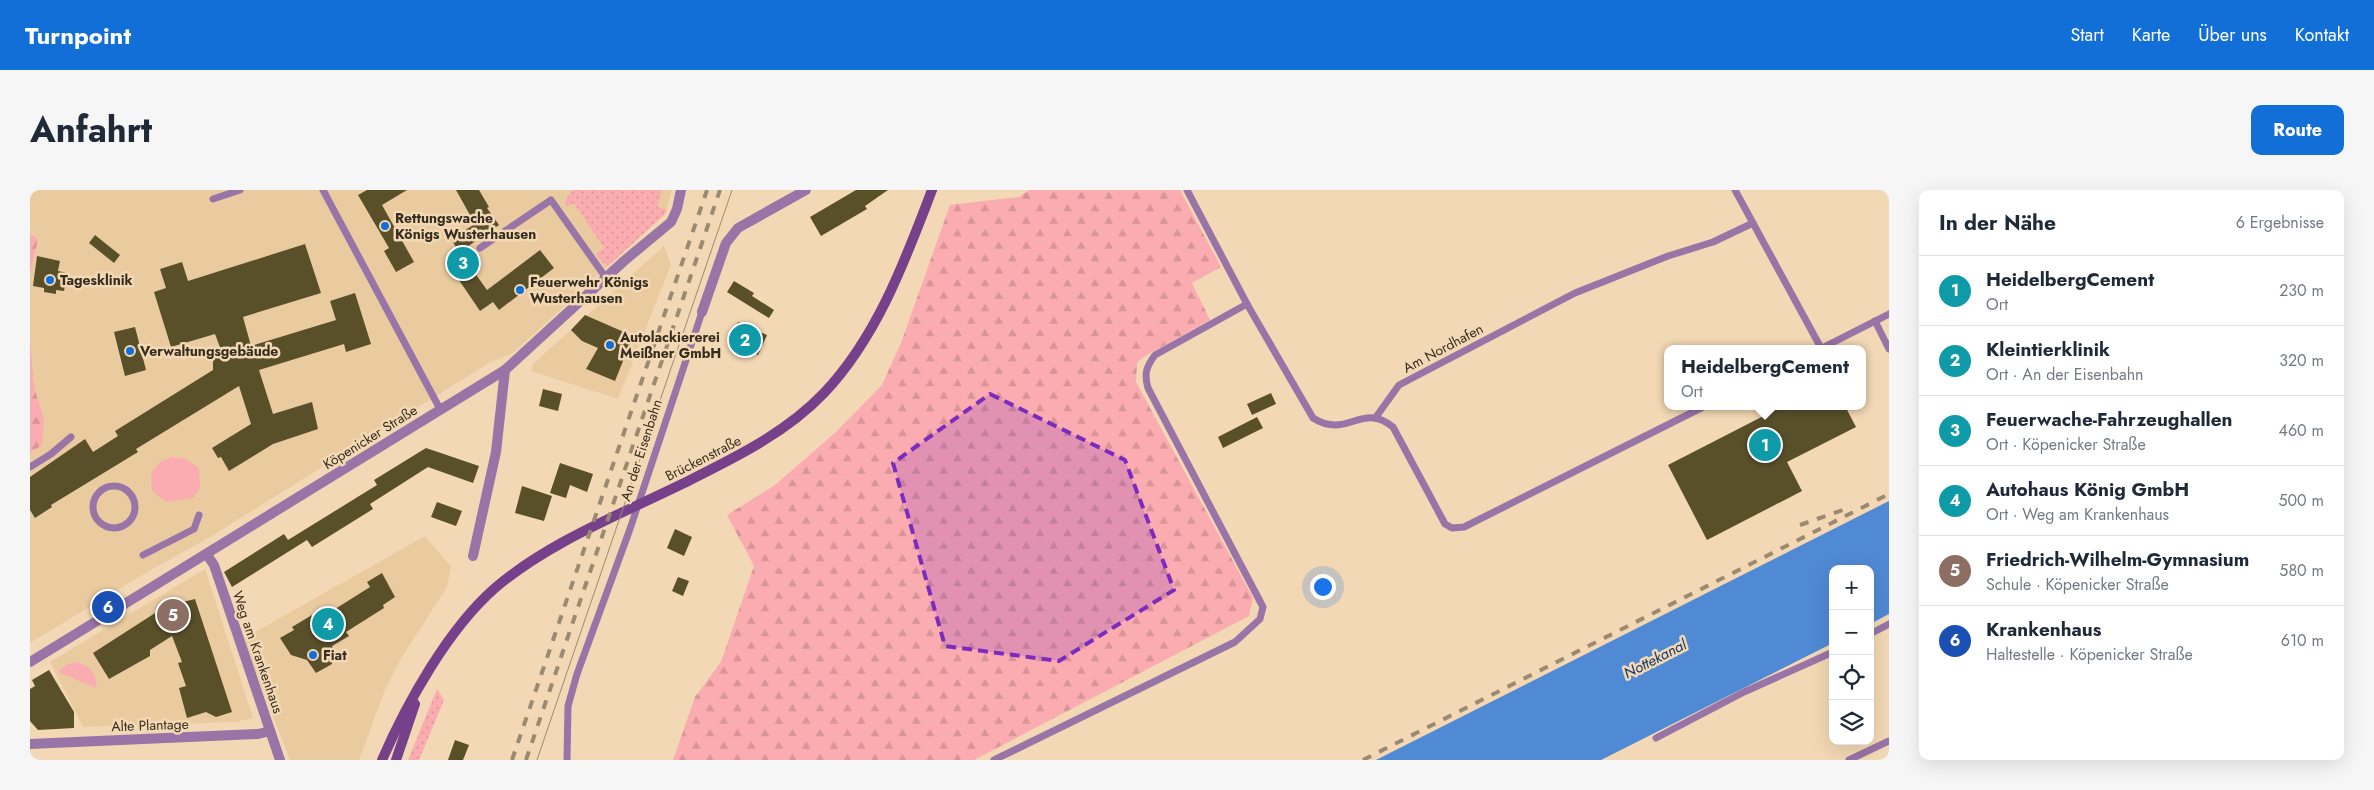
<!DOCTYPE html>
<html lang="de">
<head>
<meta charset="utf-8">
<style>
  body { margin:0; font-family:Jost,sans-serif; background:#f6f6f7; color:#1f2937 }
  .controls { position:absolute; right:15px; bottom:15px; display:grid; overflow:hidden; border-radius:10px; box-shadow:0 5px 20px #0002 }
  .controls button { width:45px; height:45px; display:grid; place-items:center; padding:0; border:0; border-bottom:1px solid #e0e1e3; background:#fff; color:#1f2937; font:25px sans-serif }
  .you { position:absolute; left:1292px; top:396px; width:18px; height:18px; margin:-12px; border:4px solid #fff; border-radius:50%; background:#1a73e8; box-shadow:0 0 0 8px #1a73e833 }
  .badge { display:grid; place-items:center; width:32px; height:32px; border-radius:50%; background:#136fd8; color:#fff; font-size:16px; font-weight:700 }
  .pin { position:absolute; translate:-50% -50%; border:2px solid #fff; box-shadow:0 1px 5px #0006 }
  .popup { position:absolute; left:1634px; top:155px; width:202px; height:65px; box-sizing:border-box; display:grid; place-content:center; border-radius:10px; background:#fff; filter:drop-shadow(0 1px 4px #0005); font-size:16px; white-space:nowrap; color:#747a83 }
  .popup b { font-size:19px; color:#1f2937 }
  .popup::after { content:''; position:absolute; left:50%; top:100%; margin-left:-10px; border:10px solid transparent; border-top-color:#fff }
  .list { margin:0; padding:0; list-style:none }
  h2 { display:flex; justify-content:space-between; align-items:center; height:65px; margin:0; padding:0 20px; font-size:21px }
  h2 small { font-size:16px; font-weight:400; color:#747a83 }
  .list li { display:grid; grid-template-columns:32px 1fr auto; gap:15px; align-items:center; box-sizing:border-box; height:70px; padding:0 20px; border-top:1px solid #e0e1e3 }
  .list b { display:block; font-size:19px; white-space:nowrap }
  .list p { margin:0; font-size:16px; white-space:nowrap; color:#747a83 }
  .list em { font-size:16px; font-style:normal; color:#747a83 }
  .icon { flex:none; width:28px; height:28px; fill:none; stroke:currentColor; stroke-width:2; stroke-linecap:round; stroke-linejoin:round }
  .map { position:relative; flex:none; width:1859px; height:570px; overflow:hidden; border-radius:10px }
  header { display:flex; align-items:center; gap:30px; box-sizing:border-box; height:70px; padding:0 25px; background:#136fd8; color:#fff }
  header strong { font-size:24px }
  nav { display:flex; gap:28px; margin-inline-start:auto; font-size:18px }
  .intro { display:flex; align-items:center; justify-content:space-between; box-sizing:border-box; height:120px; padding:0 30px }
  h1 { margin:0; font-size:35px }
  .button { padding:12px 22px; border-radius:10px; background:#136fd8; color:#fff; font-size:18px; font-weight:700 }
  main { display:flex; gap:30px; padding:0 30px }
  aside { flex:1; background:#fff; border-radius:10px; box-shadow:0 5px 20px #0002 }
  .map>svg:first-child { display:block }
  .built { fill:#eacba0 }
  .grass { fill:url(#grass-dots) }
  .forest { fill:url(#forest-firs) }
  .park { fill:#fbacb0 }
  .water { fill:#5089d4 }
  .building { fill:#59502a }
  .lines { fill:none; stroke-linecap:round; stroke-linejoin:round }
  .lane { stroke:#9874a7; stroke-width:7 }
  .street { stroke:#9874a7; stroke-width:10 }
  .secondary { stroke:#76408a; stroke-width:10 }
  .tram { stroke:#9c8a70; stroke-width:1 }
  .rail { stroke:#9c8a70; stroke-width:4; stroke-dasharray:9 9; stroke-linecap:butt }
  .marked { fill:#7b2cbf; fill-opacity:0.2; stroke:#7b2cbf; stroke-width:4; stroke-dasharray:10 6; stroke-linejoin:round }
  .poi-dot { fill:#136fd8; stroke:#f2d8b4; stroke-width:2 }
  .labels { text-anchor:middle; stroke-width:5; stroke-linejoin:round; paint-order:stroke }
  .poi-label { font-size:14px; font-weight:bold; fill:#372d1f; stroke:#f2d8b4; text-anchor:start }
  .street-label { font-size:14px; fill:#372d1f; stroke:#f2d8b4 }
  .water-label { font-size:15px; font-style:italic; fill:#113869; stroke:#f2d8b4 }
</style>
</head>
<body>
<header>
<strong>Turnpoint</strong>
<nav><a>Start</a><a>Karte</a><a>Über uns</a><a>Kontakt</a></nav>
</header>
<div class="intro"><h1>Anfahrt</h1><a class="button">Route</a></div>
<main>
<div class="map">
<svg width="1859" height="570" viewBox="0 0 1859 570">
  <defs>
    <pattern id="grass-dots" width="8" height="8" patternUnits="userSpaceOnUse" patternTransform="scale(1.25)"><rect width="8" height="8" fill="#fbacb0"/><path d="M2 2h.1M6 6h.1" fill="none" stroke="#d89497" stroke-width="1.8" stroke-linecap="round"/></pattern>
    <pattern id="forest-firs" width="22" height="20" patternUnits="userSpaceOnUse" patternTransform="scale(1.25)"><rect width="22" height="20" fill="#fbacb0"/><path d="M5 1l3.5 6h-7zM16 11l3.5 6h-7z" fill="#d89497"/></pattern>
  </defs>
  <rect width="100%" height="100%" fill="#f2d8b4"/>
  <!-- built -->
  <g class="built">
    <polygon points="0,0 642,0 635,24 483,163 459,173 175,350 117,382 0,453 0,263 5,260 14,229 4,197 0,145 0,86 8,49 0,43"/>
    <polygon points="634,56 641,75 588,209 501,181 503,174"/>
    <polygon points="395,346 421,377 417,397 372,467 356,497 329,570 260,570 213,449"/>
    <polygon points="175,379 223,528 206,532 53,537 20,472"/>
  </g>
  <!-- grass -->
  <g class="grass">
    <polygon points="543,0 632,0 627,17 637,20 635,24 578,76 572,72 566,64 574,58 544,13 536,17 535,11"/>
    <polygon points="407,499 414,510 389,570 378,570"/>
  </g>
  <!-- forest -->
  <g class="forest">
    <polygon points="999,0 1150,0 1191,77 1162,93 1180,130 1115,166 1107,173 1106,192 1223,408 1219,426 944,570 643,570 665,507 691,472 724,376 697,325 745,295 806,242 852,195 871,153 920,15 989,7"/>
    <polygon points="0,43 8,49 0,86"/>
    <polygon points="0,145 4,197 14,229 12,255 0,263"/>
  </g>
  <!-- park -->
  <g class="park">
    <polygon points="142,267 156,269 169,278 170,298 163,308 136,312 122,301 121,283 130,272"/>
    <path d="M46,472C60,476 68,483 66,498L28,482L38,474Z"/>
  </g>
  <!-- water -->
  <polygon class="water" points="1859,311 1859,424 1840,434 1840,379 1803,379 1803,453 1571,570 1346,570"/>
  <!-- building -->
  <g class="building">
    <polygon points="337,0 377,0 352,15 384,72 366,82 354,61 359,58 328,5"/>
    <polygon points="426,0 449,0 459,17 457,18 469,35 437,57 449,74 442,79 457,100 510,60 524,78 469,120 463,112 450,121 416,71 429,62 421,49 445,34"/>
    <polygon points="826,0 858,0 835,16 837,19 791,46 780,27"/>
    <polygon points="65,45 90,65 84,73 59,53"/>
    <polygon points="275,54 291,103 213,127 221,156 306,130 300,111 325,103 341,154 316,162 314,154 229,180 243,224 282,212 288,239 243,254 199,281 191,267 188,268 182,258 221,234 209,196 106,259 108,262 21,315 22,317 5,328 0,320 0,287 55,249 63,262 88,246 85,241 183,180 183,171 191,160 185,144 141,157 124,102 136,98 130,79 152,72 158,91"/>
    <polygon points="7,66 30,71 28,81 37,83 34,101 26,100 26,104 14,102 14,98 3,96"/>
    <polygon points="704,91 724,103 722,106 744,120 739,128 697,102"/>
    <polygon points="555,125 603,146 585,191 556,179 568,158 552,151 541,140"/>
    <polygon points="708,132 737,145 728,165 699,153"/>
    <polygon points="105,137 116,180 95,186 84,142"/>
    <polygon points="513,199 532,204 528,221 509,216"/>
    <polygon points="1241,203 1246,214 1222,225 1217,214"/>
    <polygon points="1753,216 1815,216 1826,237 1757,272 1772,301 1677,350 1638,275"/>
    <polygon points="1227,227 1233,238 1193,258 1188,247"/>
    <polygon points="396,258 449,276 443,293 398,277 340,314 343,319 282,357 277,350 202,397 194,382 254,344 258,350 347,295 344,290"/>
    <polygon points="530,273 563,284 557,302 540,295 536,308 520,303"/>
    <polygon points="492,296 522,306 514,331 485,323"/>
    <polygon points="407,312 432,321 426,336 401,327"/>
    <polygon points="645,339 662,347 654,366 637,358"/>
    <polygon points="352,383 365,407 353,415 354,418 316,442 319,446 302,456 307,466 302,468 302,474 286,483 277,470 261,465 250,448 264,440 262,437 282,425 286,431 340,397 337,392"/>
    <polygon points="648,387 659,391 653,406 642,401"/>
    <polygon points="165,409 202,522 186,527 176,522 157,528 149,498 156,496 148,473 152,472 142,446 120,460 120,466 79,489 63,463 136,416"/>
    <polygon points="19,480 44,522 44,538 8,540 0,531 0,499 5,496 2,490"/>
    <polygon points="425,550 439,555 433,570 418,570"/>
  </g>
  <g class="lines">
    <!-- lane -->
    <g class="lane">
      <polyline points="293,0 410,219"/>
      <path d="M1157,0L1217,114L1283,228C1318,250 1331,211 1363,237L1415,334L1422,338L1434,337L1675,216"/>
      <polyline points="1705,0 1791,158"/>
      <polyline points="183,9 210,0"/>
      <polyline points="450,58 521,10 576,88"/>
      <polyline points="1845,131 1859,159"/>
      <polyline points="1790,159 1859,124"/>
      <polyline points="1346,227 1369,195 1545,103 1638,66 1683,52 1723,33"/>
      <polyline points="0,277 21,264 41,247"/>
      <circle cx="84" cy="317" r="21"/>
      <polyline points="113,365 164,339 169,325"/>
      <polyline points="1840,444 1859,434"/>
      <polyline points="1626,548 1714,502 1803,462"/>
      <polyline points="537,570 538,516 547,484 600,339 672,122"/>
      <path d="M964,570L1205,452L1230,429L1233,417L1118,198C1114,184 1116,177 1125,165L1217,114"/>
      <polyline points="1819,570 1859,551"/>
    </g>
    <!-- street -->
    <g class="street">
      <polyline points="672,122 696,53 708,38 776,0"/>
      <polyline points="177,365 184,375 250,570"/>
      <polyline points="443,366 466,262 475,180"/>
      <polyline points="0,472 475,180 594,71 641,32 647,19 651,0"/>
      <polyline points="0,554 228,544 240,541"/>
    </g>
    <!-- secondary -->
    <g class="secondary">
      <path d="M352,570C377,513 418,439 465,398C519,352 589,325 652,294C702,269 755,244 794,203C847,147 875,71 902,0"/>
      <polyline points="366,570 385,514"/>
    </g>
    <!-- tram -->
    <polyline class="tram" points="507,570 702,0"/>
    <!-- rail -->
    <g class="rail">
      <polyline points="1770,335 1821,317"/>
      <polyline points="482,570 677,0"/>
      <polyline points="496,570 690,0"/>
      <polyline points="1333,570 1859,304"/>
    </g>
  </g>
  <!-- marked area -->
  <path class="marked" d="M960,204L1095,270L1144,400L1029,471L915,456L863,273Z"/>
  <!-- markers -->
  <g class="poi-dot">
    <circle cx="355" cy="36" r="5"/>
    <circle cx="20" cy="90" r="5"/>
    <circle cx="490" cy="100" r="5"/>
    <circle cx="580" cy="155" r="5"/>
    <circle cx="100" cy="161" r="5"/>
    <circle cx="283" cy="465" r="5"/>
  </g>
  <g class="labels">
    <!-- poi labels -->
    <g class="poi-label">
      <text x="365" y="33">Rettungswache<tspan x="365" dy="16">Königs Wusterhausen</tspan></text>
      <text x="30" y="95">Tagesklinik</text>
      <text x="500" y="97">Feuerwehr Königs<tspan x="500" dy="16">Wusterhausen</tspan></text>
      <text x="590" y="152">Autolackiererei<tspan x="590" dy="16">Meißner GmbH</tspan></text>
      <text x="110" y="166">Verwaltungsgebäude</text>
      <text x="293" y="470">Fiat</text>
    </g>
    <!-- street labels -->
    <g class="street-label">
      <text transform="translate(1413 158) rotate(-28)" y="5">Am Nordhafen</text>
      <text transform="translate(340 247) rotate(-32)" y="5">Köpenicker Straße</text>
      <text transform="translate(611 260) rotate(-72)" y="5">An der Eisenbahn</text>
      <text transform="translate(673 268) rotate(-27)" y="5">Brückenstraße</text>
      <text transform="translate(228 462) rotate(71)" y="5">Weg am Krankenhaus</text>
      <text transform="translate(120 535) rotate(-2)" y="5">Alte Plantage</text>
    </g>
    <!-- water labels -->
    <g class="water-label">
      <text transform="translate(1625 469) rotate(-27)" y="5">Nottekanal</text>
    </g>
  </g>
</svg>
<div class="controls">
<button>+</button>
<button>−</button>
<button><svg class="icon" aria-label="locate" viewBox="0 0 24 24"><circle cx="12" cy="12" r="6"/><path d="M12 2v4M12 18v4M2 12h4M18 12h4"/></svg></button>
<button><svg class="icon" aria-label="layers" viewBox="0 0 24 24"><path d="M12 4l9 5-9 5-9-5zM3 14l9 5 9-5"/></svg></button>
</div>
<div class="you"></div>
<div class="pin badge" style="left:1735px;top:255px;background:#0f9aa8">1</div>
<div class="popup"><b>HeidelbergCement</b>Ort</div>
<div class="pin badge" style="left:715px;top:150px;background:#0f9aa8">2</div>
<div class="pin badge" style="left:433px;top:73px;background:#0f9aa8">3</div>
<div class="pin badge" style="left:298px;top:434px;background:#0f9aa8">4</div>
<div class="pin badge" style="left:143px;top:425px;background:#8d6e63">5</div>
<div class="pin badge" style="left:78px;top:417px;background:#1a4fb4">6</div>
</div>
<aside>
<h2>In der Nähe<small>6 Ergebnisse</small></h2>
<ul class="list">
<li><span class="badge" style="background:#0f9aa8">1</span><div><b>HeidelbergCement</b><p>Ort</p></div><em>230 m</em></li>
<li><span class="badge" style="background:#0f9aa8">2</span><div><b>Kleintierklinik</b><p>Ort · An der Eisenbahn</p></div><em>320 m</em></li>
<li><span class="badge" style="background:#0f9aa8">3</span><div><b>Feuerwache-Fahrzeughallen</b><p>Ort · Köpenicker Straße</p></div><em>460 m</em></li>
<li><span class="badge" style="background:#0f9aa8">4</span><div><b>Autohaus König GmbH</b><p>Ort · Weg am Krankenhaus</p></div><em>500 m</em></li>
<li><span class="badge" style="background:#8d6e63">5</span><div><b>Friedrich-Wilhelm-Gymnasium</b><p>Schule · Köpenicker Straße</p></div><em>580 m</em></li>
<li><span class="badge" style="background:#1a4fb4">6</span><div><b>Krankenhaus</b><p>Haltestelle · Köpenicker Straße</p></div><em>610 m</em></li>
</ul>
</aside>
</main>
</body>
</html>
